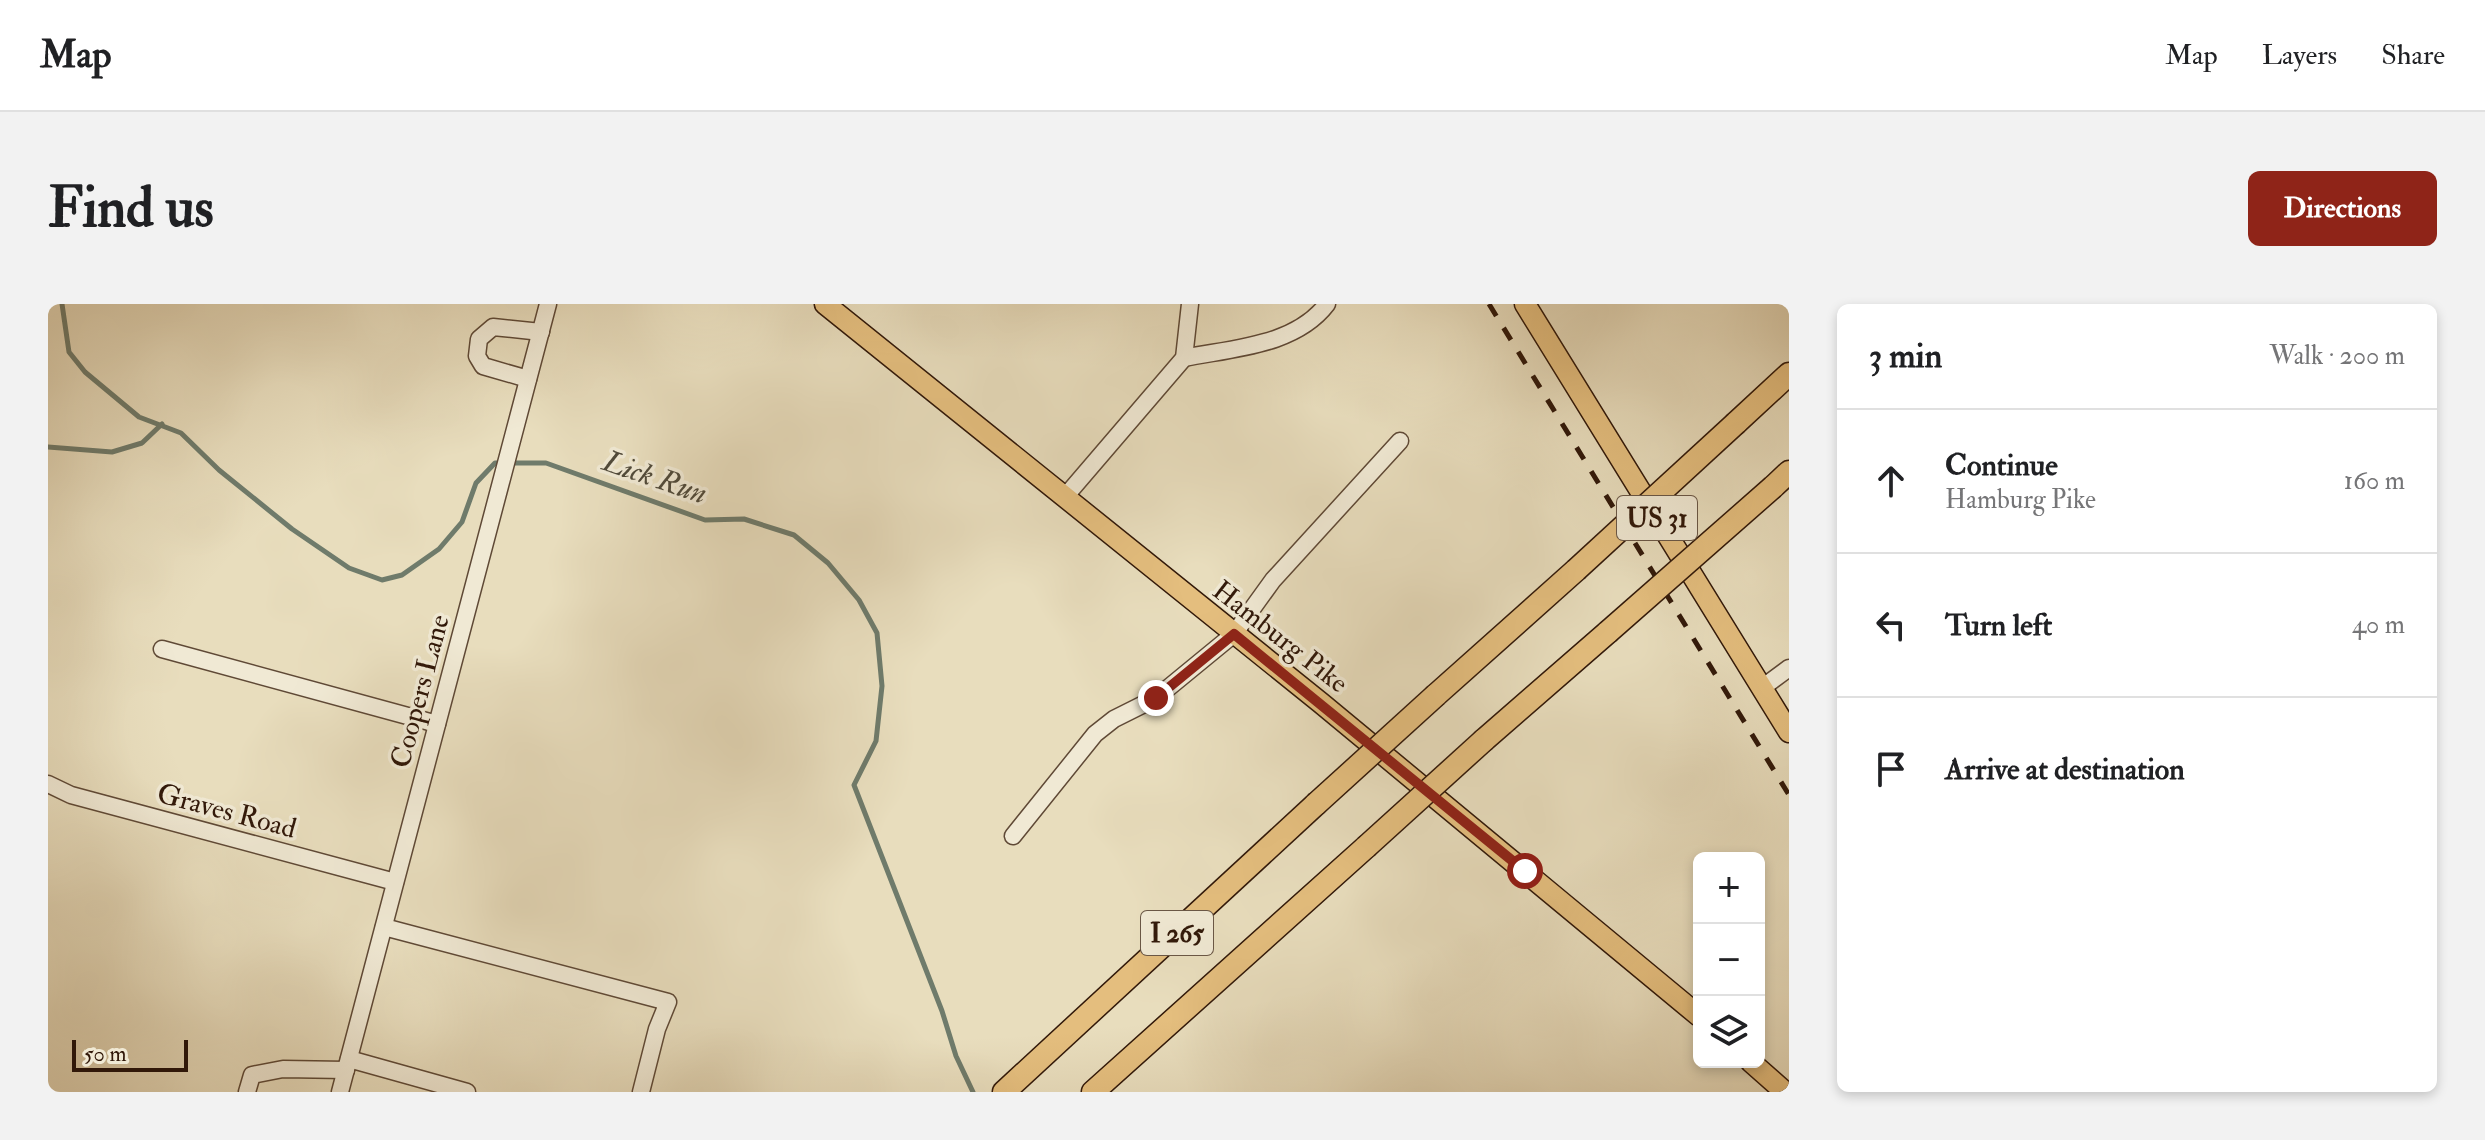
<!DOCTYPE html>
<html lang="en">
<head>
<meta charset="utf-8">
<style>
  body { margin:0; font-family:"IM FELL Double Pica",serif; background:#f2f2f2; color:#202124 }
  .controls { position:absolute; right:24px; bottom:24px; display:grid; overflow:hidden; border-radius:12px; box-shadow:0 4px 12px #0003 }
  .controls button { width:72px; height:72px; display:grid; place-items:center; padding:0; border:0; border-bottom:2px solid #e0e0e0; background:#fff; color:#202124; font:40px sans-serif }
  .scale { position:absolute; left:24px; bottom:20px; width:116px; box-sizing:border-box; padding-left:8px; border:4px solid #311809; border-top:0; font-size:22px; line-height:28px; white-space:nowrap; color:#311809; -webkit-text-stroke:6px #f0e9d4; paint-order:stroke }
  .stop { position:absolute; width:24px; height:24px; margin:-18px; border:6px solid #8f2418; border-radius:50%; background:#fff }
  .stop.end { background:#8f2418; border-color:#fff; box-shadow:0 2px 8px #0008 }
  .list { margin:0; padding:0; list-style:none }
  h2 { display:flex; justify-content:space-between; align-items:center; height:104px; margin:0; padding:0 32px; font-size:34px }
  h2 small { font-size:26px; font-weight:400; color:#757577 }
  .list li { display:grid; grid-template-columns:52px 1fr auto; gap:24px; align-items:center; box-sizing:border-box; height:144px; padding:0 32px; border-top:2px solid #e0e0e0 }
  .list b { display:block; font-size:30px; white-space:nowrap }
  .list p { margin:0; font-size:26px; white-space:nowrap; color:#757577 }
  .list em { font-size:26px; font-style:normal; color:#757577 }
  .icon { flex:none; width:44px; height:44px; fill:none; stroke:currentColor; stroke-width:2; stroke-linecap:round; stroke-linejoin:round }
  .map { position:relative; flex:none; width:1741px; height:788px; overflow:hidden; border-radius:12px }
  header { display:flex; align-items:center; gap:48px; box-sizing:border-box; height:112px; padding:0 40px; background:#fff; border-bottom:2px solid #e0e0e0 }
  header strong { font-size:38px }
  nav { display:flex; gap:44px; margin-inline-start:auto; font-size:28px }
  .intro { display:flex; align-items:center; justify-content:space-between; box-sizing:border-box; height:192px; padding:0 48px }
  h1 { margin:0; font-size:56px }
  .button { padding:20px 36px; border-radius:12px; background:#8f2418; color:#fff; font-size:28px; font-weight:700 }
  main { display:flex; gap:48px; padding:0 48px }
  aside { flex:1; background:#fff; border-radius:12px; box-shadow:0 4px 12px #0003 }
  .map>svg:first-child { display:block }
  .lines { fill:none; stroke-linecap:round; stroke-linejoin:round }
  .stream { stroke:#6f7b6b; stroke-width:5 }
  .minor-casing { stroke:#5f4936; stroke-width:19 }
  .major-casing { stroke:#311809; stroke-width:23 }
  .highway-casing { stroke:#311809; stroke-width:25 }
  .minor { stroke:#f0e9d4; stroke-width:16 }
  .major { stroke:#e4be7e; stroke-width:20 }
  .highway { stroke:#e4be7e; stroke-width:22 }
  .rail { stroke:#311809; stroke-width:5; stroke-dasharray:14 14; stroke-linecap:butt }
  .highway-bridge-casing { stroke:#311809; stroke-width:25; stroke-linecap:butt }
  .highway-bridge { stroke:#e4be7e; stroke-width:22 }
  .route { stroke:#8f2418; stroke-width:10 }
  .labels { text-anchor:middle; stroke-width:7; stroke-linejoin:round; paint-order:stroke }
  .shield { fill:#f0e9d4; stroke:#6a5746; stroke-width:2 }
  .shield-label { font-size:26px; font-weight:bold; fill:#311809 }
  .street-label { font-size:28px; fill:#311809; stroke:#f0e9d4 }
  .water-label { font-size:30px; font-style:italic; fill:#504a3a; stroke:#f0e9d4 }
</style>
</head>
<body>
<header>
<strong>Map</strong>
<nav><a>Map</a><a>Layers</a><a>Share</a></nav>
</header>
<div class="intro"><h1>Find us</h1><a class="button">Directions</a></div>
<main>
<div class="map">
<svg width="1741" height="788" viewBox="0 0 1741 788">
  <rect width="100%" height="100%" fill="#e8ddbd"/>
  <filter id="stains"><feTurbulence type="fractalNoise" baseFrequency=".0025" numOctaves="4"/><feColorMatrix values="0 0 0 0 .2 0 0 0 0 .09 0 0 0 0 .02 0 0 0 .5 -.17"/></filter>
  <radialGradient id="worn" r=".72"><stop offset=".6" stop-color="#630" stop-opacity="0"/><stop offset="1" stop-color="#630" stop-opacity=".3"/></radialGradient>
  <g class="lines">
    <!-- stream -->
    <g class="stream">
      <polyline points="14,0 21,48 37,68 91,113 133,129 171,166 244,225 301,264 334,276 354,271 391,245 414,218 428,179 447,159 498,159 657,216 696,215 746,231 780,259 811,296 829,329 834,382 828,437 806,481 894,707 908,752 925,788"/>
      <polyline points="0,143 64,148 94,139 114,120"/>
    </g>
    <defs>
      <g id="minor">
        <path d="M1136,54C1185,44 1247,42 1279,0"/>
        <polyline points="480,75 435,62 429,52 431,35 445,23 493,28"/>
        <polyline points="1016,194 1136,54 1142,0"/>
        <polyline points="114,345 389,420"/>
        <polyline points="1714,384 1741,364"/>
        <polyline points="0,480 23,491 347,578"/>
        <polyline points="965,532 1047,430 1066,415 1108,394 1186,330 1225,276 1352,137"/>
        <polyline points="336,623 620,698 609,725 593,788"/>
        <polyline points="301,755 419,788"/>
        <polyline points="199,788 204,771 235,765 298,766"/>
        <polyline points="292,788 500,0"/>
      </g>
      <g id="major">
        <polyline points="777,0 1273,399 1651,712"/>
        <polyline points="1477,0 1741,428"/>
        <polyline points="1703,758 1737,788"/>
      </g>
      <g id="highway">
        <polyline points="1688,119 1741,70"/>
        <polyline points="1725,183 1741,168"/>
        <polyline points="1388,391 1528,266"/>
        <polyline points="1436,436 1560,328"/>
        <polyline points="956,788 1268,500"/>
        <polyline points="1045,788 1318,543"/>
      </g>
    </defs>
    <!-- minor casing -->
    <use href="#minor" class="minor-casing"/>
    <!-- major casing -->
    <use href="#major" class="major-casing"/>
    <!-- highway casing -->
    <use href="#highway" class="highway-casing"/>
    <!-- minor -->
    <use href="#minor" class="minor"/>
    <!-- major -->
    <use href="#major" class="major"/>
    <!-- highway -->
    <use href="#highway" class="highway"/>
    <!-- rail -->
    <polyline class="rail" points="1441,0 1741,491"/>
    <defs>
      <g id="highway-bridge">
        <polyline points="1528,266 1688,119"/>
        <polyline points="1560,328 1725,183"/>
        <polyline points="1268,500 1388,391"/>
        <polyline points="1318,543 1436,436"/>
      </g>
    </defs>
    <!-- highway-bridge casing -->
    <use href="#highway-bridge" class="highway-bridge-casing"/>
    <!-- highway-bridge -->
    <use href="#highway-bridge" class="highway-bridge"/>
  </g>
  <g class="lines">
    <!-- route -->
    <polyline class="route" points="1108,394 1186,330 1477,567"/>
  </g>
  <g class="labels">
    <!-- shield labels -->
    <g class="shield">
      <rect x="1569" y="192" width="80" height="44" rx="6"/>
      <rect x="1093" y="607" width="72" height="44" rx="6"/>
    </g>
    <g class="shield-label">
      <text x="1609" y="223">US 31</text>
      <text x="1129" y="638">I 265</text>
    </g>
    <!-- street labels -->
    <g class="street-label">
      <text transform="translate(1233 332) rotate(38)" y="10">Hamburg Pike</text>
      <text transform="translate(371 387) rotate(-75)" y="10">Coopers Lane</text>
      <text transform="translate(179 506) rotate(15)" y="10">Graves Road</text>
    </g>
    <!-- water labels -->
    <g class="water-label">
      <text transform="translate(607 173) rotate(19)" y="10">Lick Run</text>
    </g>
  </g>
  <rect width="100%" height="100%" filter="url(#stains)"/>
  <rect width="100%" height="100%" fill="url(#worn)"/>
</svg>
<div class="controls">
<button>+</button>
<button>−</button>
<button><svg class="icon" aria-label="layers" viewBox="0 0 24 24"><path d="M12 4l9 5-9 5-9-5zM3 14l9 5 9-5"/></svg></button>
</div>
<div class="scale">50 m</div>
<div class="stop" style="left:1477px;top:567px"></div>
<div class="stop end" style="left:1108px;top:394px"></div>
</div>
<aside>
<h2>3 min<small>Walk · 200 m</small></h2>
<ul class="list">
<li><svg class="icon" aria-label="ahead" viewBox="0 0 24 24"><path d="M12 20V5M6 11l6-6 6 6"/></svg><div><b>Continue</b><p>Hamburg Pike</p></div><em>160 m</em></li>
<li><svg class="icon" aria-label="left" viewBox="0 0 24 24"><path d="M17 20v-9H6M10 6l-5 5 5 5"/></svg><div><b>Turn left</b></div><em>40 m</em></li>
<li><svg class="icon" aria-label="arrive" viewBox="0 0 24 24"><path d="M6 21V4h12l-3 4 3 4H6"/></svg><div><b>Arrive at destination</b></div></li>
</ul>
</aside>
</main>
</body>
</html>
